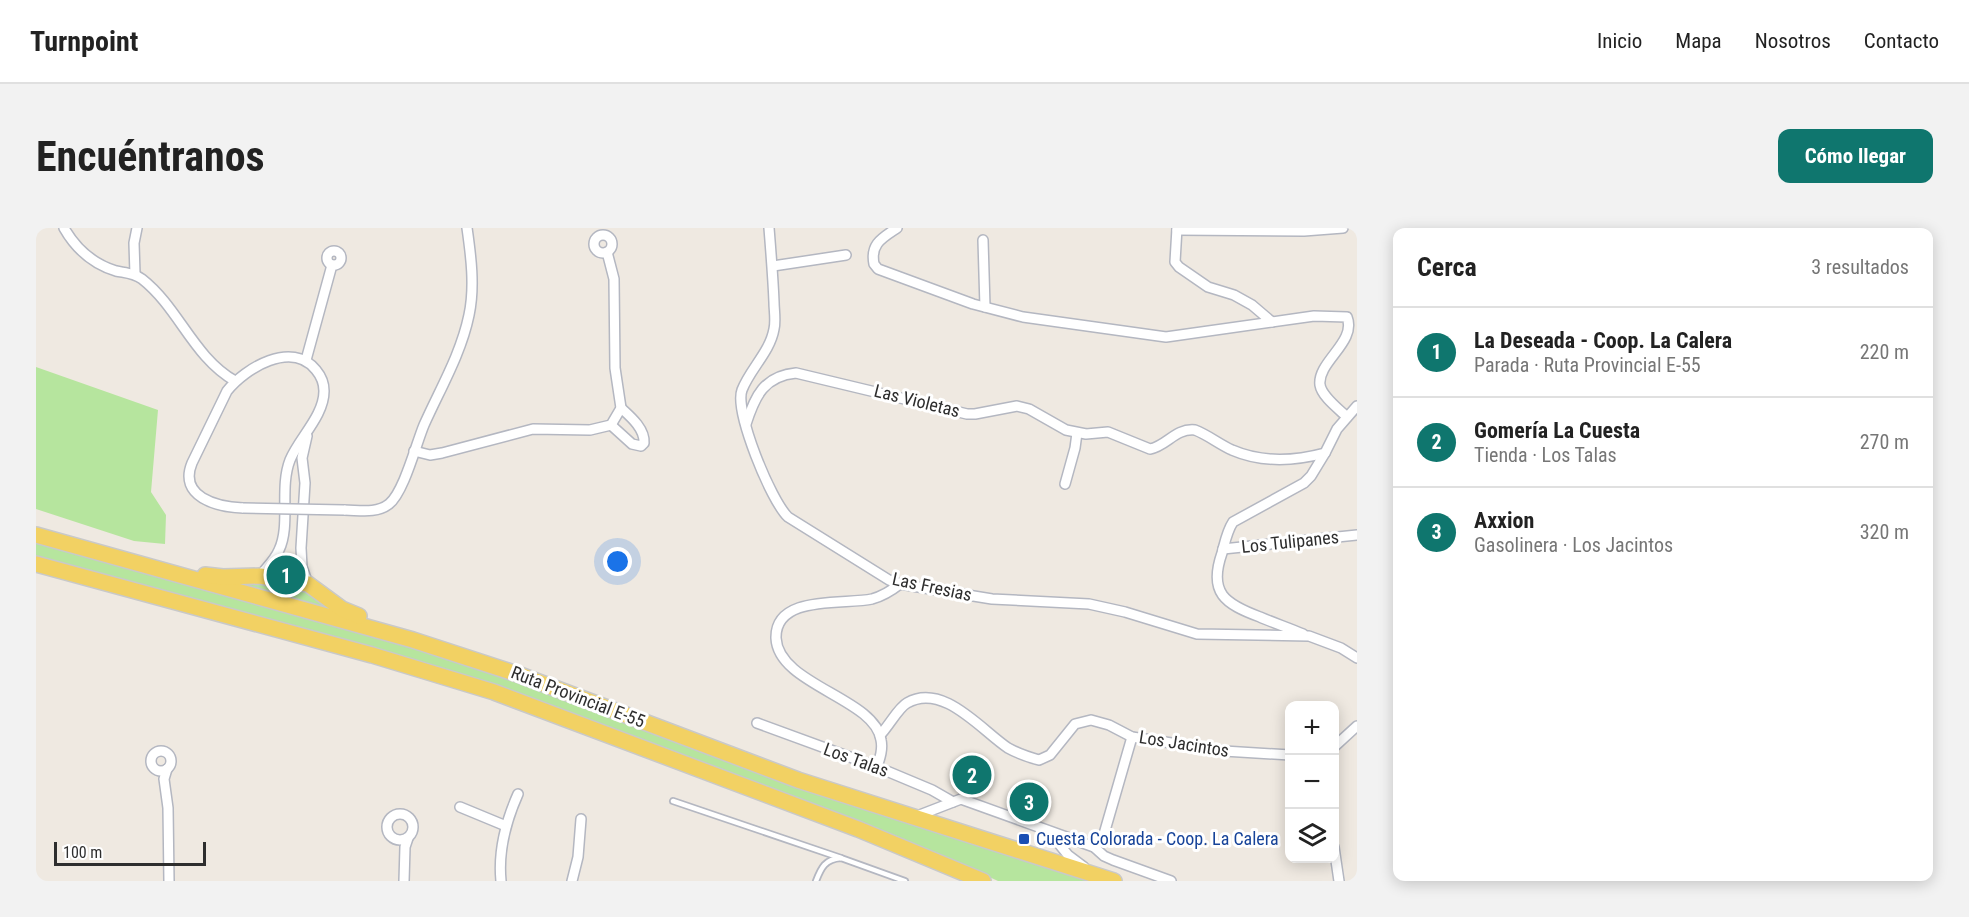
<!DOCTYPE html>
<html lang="es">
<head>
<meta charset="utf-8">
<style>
  body { margin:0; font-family:"Roboto Condensed",sans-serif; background:#f2f2f2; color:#222 }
  .controls { position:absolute; right:18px; bottom:18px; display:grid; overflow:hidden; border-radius:12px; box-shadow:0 3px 15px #0003 }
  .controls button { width:54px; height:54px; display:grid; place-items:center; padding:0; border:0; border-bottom:2px solid #e0e0e0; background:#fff; color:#222; font:30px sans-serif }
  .scale { position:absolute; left:18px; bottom:15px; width:152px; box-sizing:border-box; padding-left:6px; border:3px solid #2e2e2e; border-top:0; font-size:16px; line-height:21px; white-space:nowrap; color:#2e2e2e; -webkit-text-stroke:4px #fff; paint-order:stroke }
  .you { position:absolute; left:582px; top:334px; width:21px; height:21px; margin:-15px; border:4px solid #fff; border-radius:50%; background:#1a73e8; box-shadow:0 0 0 9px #1a73e833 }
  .badge { display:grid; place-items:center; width:39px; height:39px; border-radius:50%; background:#0f766e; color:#fff; font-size:20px; font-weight:700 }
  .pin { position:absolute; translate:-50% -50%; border:3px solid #fff; box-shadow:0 2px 6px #0006 }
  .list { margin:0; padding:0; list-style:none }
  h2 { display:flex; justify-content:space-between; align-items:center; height:78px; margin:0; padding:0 24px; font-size:26px }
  h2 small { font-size:20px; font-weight:400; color:#767676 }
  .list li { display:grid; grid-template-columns:39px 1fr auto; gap:18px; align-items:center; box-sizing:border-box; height:90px; padding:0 24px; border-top:2px solid #e0e0e0 }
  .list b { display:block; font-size:22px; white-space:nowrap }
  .list p { margin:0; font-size:20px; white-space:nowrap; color:#767676 }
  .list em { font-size:20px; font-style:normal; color:#767676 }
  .icon { flex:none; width:33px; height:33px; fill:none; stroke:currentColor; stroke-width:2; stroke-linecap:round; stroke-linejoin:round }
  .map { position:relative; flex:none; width:1321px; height:653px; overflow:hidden; border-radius:12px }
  header { display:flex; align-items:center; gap:36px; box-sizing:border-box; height:84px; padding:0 30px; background:#fff; border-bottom:2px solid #e0e0e0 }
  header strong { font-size:28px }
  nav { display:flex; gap:33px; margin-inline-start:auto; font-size:21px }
  .intro { display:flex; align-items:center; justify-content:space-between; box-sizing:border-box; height:144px; padding:0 36px }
  h1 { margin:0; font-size:42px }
  .button { padding:15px 27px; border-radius:12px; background:#0f766e; color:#fff; font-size:21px; font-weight:700 }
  main { display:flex; gap:36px; padding:0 36px }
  aside { flex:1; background:#fff; border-radius:12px; box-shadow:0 3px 15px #0003 }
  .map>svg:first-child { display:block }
  .green { fill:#b6e59e }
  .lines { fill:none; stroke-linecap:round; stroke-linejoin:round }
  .lane-casing { stroke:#b4b7c1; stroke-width:8 }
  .street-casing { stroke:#b4b7c1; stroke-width:12 }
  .primary-casing { stroke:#c9c9c9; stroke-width:18 }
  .lane { stroke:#fff; stroke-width:4.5 }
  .street { stroke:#fff; stroke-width:9 }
  .primary { stroke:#f2d163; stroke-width:15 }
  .street-bridge-casing { stroke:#b4b7c1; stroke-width:12; stroke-linecap:butt }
  .street-bridge { stroke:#fff; stroke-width:9 }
  .transit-dot { fill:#1a4fb4; stroke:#fff; stroke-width:2 }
  .labels { text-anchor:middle; stroke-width:6; stroke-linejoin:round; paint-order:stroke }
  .street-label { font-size:18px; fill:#2e2e2e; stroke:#fff }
  .transit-label { font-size:18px; fill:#164399; stroke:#fff; text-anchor:start }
</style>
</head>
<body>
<header>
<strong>Turnpoint</strong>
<nav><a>Inicio</a><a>Mapa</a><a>Nosotros</a><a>Contacto</a></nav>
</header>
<div class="intro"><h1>Encuéntranos</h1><a class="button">Cómo llegar</a></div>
<main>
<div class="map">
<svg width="1321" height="653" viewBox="0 0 1321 653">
  <rect width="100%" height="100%" fill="#efe9e1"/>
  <!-- green -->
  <g class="green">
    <polygon points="0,139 122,182 115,264 130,287 129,316 98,313 0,281"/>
    <polygon points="0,313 375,417 1060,653 962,653 934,640 605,512 0,330"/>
    <polygon points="218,353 270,362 292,378 289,379 202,355"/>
  </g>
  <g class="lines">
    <defs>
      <g id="lane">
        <polyline points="637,573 805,630"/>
        <path d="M780,653C785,640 789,631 805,630L869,653"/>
      </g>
      <g id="street">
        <path d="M28,0C40,21 57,36 80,43C90,45 98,45 106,51C143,80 157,129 199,153"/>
        <path d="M733,0C735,25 737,49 738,74C738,82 740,93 738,101C734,124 714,141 706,162C698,183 735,273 752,289L853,352L864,356L956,371L1053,376L1089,384L1161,406L1273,408L1305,420L1321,430"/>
        <path d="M861,0C846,10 834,16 838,36L842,41L937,76L987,89L1130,109L1278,88L1311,89C1321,114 1281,134 1284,157C1286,169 1303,181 1311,189"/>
        <polyline points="1141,0 1139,34 1143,39 1172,59 1198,67 1216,77 1236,94"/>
        <polyline points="1141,2 1268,3 1307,0"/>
        <circle cx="567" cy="16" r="9"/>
        <polyline points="947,12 949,79"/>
        <circle cx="298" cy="30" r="7"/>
        <polyline points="737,38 810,27"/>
        <polyline points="99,46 98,15 101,0"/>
        <polyline points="270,132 296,37"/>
        <path d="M710,196C719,168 728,148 760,145L931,186H939L981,178L993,181L1030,202L1050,206L1072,204L1114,221C1131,218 1139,200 1159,202C1172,207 1183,216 1196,222C1226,235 1259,233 1289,225L1301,201L1321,178"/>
        <path d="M575,197L596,216L605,218L608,215C609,201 595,189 585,180"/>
        <polyline points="271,208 266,230 269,255 265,320 266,339 272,356"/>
        <polyline points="378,223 394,227 406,225 497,201 554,202 575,197 585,180 579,140 578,51 571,24"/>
        <polyline points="1029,256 1039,220 1041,205"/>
        <path d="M207,280C181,279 142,269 156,235L191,163C209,140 256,112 280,142C285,148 288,155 288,163C288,188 263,210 254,232C243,260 255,297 243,322C239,332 230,340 224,348"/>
        <path d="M308,282C323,282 340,286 353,276C368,264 380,216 388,197C404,161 425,126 433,87C439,59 435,28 431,0"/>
        <polyline points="1187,321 1321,307"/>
        <path d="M1267,406C1253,400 1238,395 1224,389C1189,376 1172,365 1186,325C1189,314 1191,303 1197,294L1268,255L1275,248L1289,225"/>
        <polyline points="721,495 841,539 896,562 917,574"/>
        <path d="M844,507C853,498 862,480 871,475C907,454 945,502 972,520C981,525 992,529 1003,532L1014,527L1039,496L1055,492L1073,497L1096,509L1188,523L1254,527"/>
        <polyline points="1298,519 1321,498"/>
        <circle cx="125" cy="533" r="10"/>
        <path d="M841,539C844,530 847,521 845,512C839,470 742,457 740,410C739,366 809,377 836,371C847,368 855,363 864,356"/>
        <polyline points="131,541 128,551 132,580 133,653"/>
        <polyline points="424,579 470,598"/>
        <circle cx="364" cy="599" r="13"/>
        <polyline points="881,588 925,571 1058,619 1068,628 1077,632 1135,653"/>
        <polyline points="1014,605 1032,627 1048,639"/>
        <polyline points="1058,619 1068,606 1096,509"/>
        <polyline points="1298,619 1303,653"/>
        <polyline points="368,653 369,619 372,610"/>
        <path d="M465,653C462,623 470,593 482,566"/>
        <polyline points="536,653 542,629 545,591"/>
      </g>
      <g id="primary">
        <polyline points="0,307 377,412 484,447 762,552 1078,653"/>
        <polyline points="0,336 336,427 458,464 822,601 947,653"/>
        <polyline points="169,347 187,349 224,348 272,356 306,381 323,388"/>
      </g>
    </defs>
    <!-- lane casing -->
    <use href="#lane" class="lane-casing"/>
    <!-- street casing -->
    <use href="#street" class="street-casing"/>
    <!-- primary casing -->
    <use href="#primary" class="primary-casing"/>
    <!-- lane -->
    <use href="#lane" class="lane"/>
    <!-- street -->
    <use href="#street" class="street"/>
    <!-- primary -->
    <use href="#primary" class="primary"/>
    <defs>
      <polyline id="street-bridge" points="207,280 308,282"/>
    </defs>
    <!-- street-bridge casing -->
    <use href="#street-bridge" class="street-bridge-casing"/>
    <!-- street-bridge -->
    <use href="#street-bridge" class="street-bridge"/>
  </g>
  <!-- markers -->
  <rect class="transit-dot" x="982" y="605" width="12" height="12" rx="3"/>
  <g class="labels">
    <!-- street labels -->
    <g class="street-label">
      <text transform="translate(881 173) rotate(14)" y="6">Las Violetas</text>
      <text transform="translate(1254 314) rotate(-6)" y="6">Los Tulipanes</text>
      <text transform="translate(896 359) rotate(12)" y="6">Las Fresias</text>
      <text transform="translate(542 469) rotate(21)" y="6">Ruta Provincial E-55</text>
      <text transform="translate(1148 516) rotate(9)" y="6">Los Jacintos</text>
      <text transform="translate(820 532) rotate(20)" y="6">Los Talas</text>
    </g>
    <!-- transit labels -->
    <g class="transit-label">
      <text x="1000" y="617">Cuesta Colorada - Coop. La Calera</text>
    </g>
  </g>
</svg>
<div class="controls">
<button>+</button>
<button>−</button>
<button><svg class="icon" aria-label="layers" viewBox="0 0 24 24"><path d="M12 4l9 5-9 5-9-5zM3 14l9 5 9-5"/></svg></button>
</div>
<div class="scale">100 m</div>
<div class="you"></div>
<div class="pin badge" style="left:250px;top:347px">1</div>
<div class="pin badge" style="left:936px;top:547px">2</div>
<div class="pin badge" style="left:993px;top:574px">3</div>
</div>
<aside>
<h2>Cerca<small>3 resultados</small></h2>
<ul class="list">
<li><span class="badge">1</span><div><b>La Deseada - Coop. La Calera</b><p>Parada · Ruta Provincial E-55</p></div><em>220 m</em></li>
<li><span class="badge">2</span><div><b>Gomería La Cuesta</b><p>Tienda · Los Talas</p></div><em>270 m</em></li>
<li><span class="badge">3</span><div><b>Axxion</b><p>Gasolinera · Los Jacintos</p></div><em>320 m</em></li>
</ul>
</aside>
</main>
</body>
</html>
